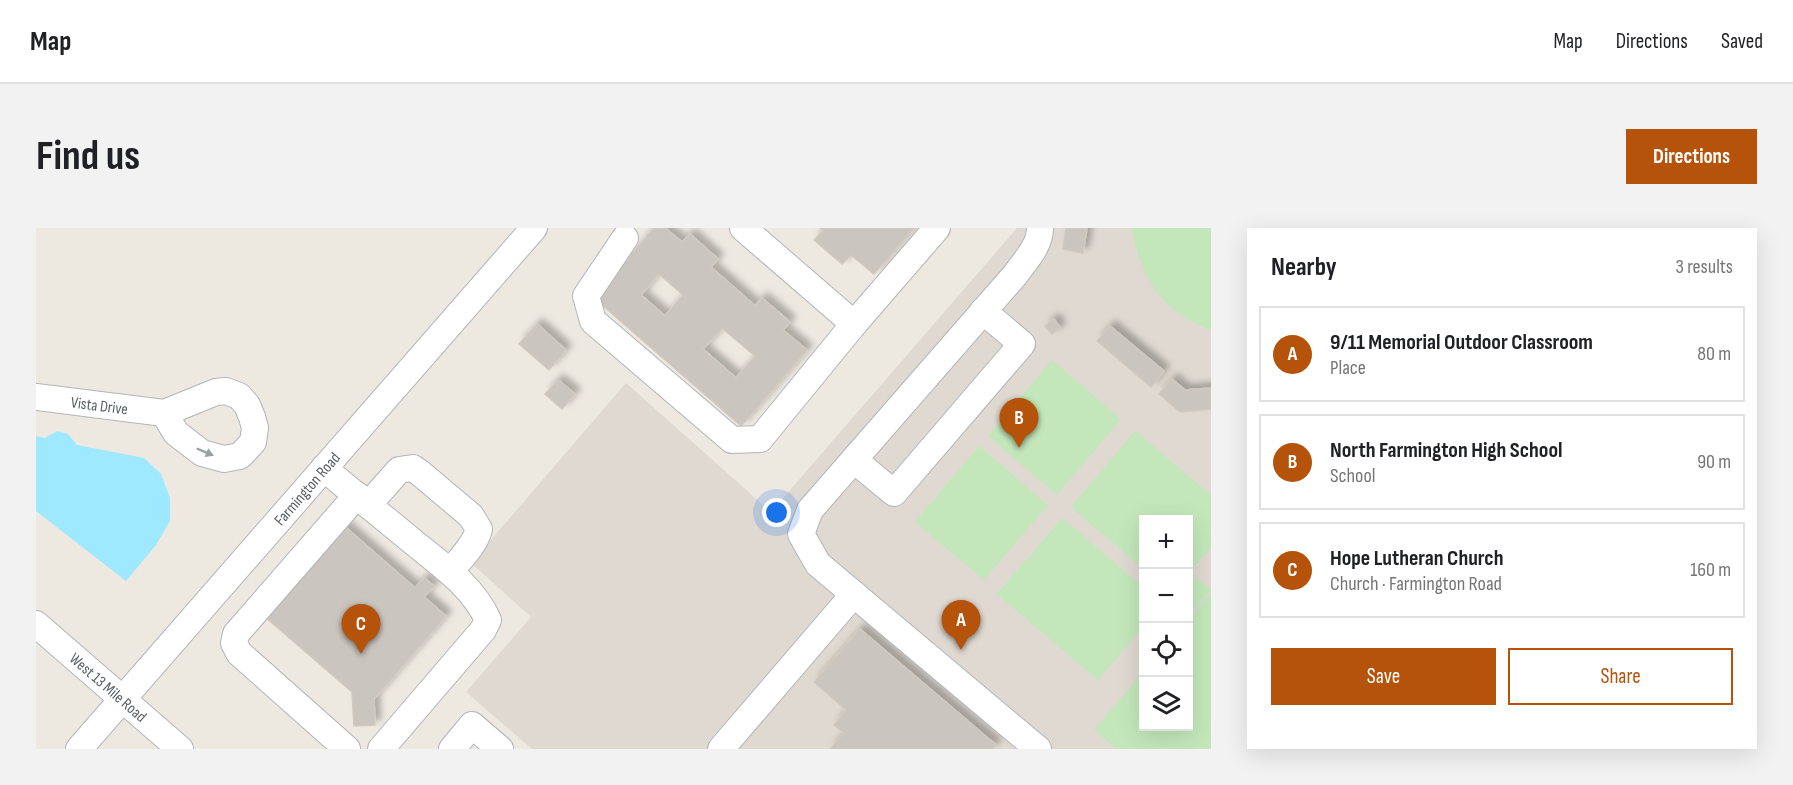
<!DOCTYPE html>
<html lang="en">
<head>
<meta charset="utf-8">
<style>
  body { margin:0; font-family:"Sofia Sans Condensed",sans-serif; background:#f2f2f2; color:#202124 }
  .controls { position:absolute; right:18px; bottom:18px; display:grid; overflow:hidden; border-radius:0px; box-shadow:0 6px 24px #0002 }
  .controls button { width:54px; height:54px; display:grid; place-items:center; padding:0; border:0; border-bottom:2px solid #e0e0e0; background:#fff; color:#202124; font:30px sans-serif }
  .you { position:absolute; left:741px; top:285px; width:21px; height:21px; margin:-15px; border:4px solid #fff; border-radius:50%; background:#1a73e8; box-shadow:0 0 0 9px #1a73e833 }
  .badge { display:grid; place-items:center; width:39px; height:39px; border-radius:50%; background:#b45309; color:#fff; font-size:20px; font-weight:700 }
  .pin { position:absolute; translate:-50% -50px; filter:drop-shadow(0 2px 3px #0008) }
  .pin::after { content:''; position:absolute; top:32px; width:21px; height:18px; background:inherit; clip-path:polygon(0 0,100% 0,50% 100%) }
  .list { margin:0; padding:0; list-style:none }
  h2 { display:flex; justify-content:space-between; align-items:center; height:78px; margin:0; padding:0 24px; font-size:26px }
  h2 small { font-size:20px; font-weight:400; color:#757577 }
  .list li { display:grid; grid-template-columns:39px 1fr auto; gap:18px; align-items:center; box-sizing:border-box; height:96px; margin:0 12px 12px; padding:0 12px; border:2px solid #e0e0e0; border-radius:0px }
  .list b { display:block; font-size:22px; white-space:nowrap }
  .list p { margin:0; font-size:20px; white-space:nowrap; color:#757577 }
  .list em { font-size:20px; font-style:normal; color:#757577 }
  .actions { display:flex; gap:12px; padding:18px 24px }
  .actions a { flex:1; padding:14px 0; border:2px solid #b45309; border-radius:0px; text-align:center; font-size:21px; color:#b45309 }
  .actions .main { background:#b45309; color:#fff }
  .icon { flex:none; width:33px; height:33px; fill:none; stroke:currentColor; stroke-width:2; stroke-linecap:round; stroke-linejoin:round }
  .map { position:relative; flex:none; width:1175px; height:521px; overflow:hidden; border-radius:0px }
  header { display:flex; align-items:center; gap:36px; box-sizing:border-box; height:84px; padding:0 30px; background:#fff; border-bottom:2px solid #e0e0e0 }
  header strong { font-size:28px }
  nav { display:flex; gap:33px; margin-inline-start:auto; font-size:21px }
  .intro { display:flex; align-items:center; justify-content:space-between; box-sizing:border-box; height:144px; padding:0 36px }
  h1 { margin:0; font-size:42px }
  .button { padding:15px 27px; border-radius:0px; background:#b45309; color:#fff; font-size:21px; font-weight:700 }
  main { display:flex; gap:36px; padding:0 36px }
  aside { flex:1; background:#fff; border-radius:0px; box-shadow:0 6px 24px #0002 }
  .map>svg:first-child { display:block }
  .education { fill:#dfd9d1; fill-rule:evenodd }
  .green { fill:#c3e7ba }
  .water { fill:#9ee9ff }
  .building { fill:#cac5bf; stroke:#d2c8be; stroke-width:1.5; fill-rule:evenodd; filter:url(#shadow) }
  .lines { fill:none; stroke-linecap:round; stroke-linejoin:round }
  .minor-casing { stroke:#b1b5b9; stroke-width:28 }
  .minor { stroke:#fff; stroke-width:26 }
  .oneway { fill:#9b9fa1 }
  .labels { text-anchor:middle; stroke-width:4.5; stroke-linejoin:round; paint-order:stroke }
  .street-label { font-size:16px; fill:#595f62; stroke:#fff }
</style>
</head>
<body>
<header>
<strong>Map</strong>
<nav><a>Map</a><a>Directions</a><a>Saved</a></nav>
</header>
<div class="intro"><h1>Find us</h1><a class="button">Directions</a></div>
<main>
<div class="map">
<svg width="1175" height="521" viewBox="0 0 1175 521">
  <defs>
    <filter id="shadow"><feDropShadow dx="5.5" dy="-5.5" stdDeviation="3" flood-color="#0004"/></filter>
  </defs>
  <rect width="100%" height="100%" fill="#ede8e0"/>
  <!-- education -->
  <path class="education" d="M981,0H1175V521H496L430,464L495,389L435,335L590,155L735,284ZM1108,292H1152V499H1108Z"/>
  <!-- green -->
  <g class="green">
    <path d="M1096,0H1175V102C1162,97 1149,91 1138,82C1114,63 1100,30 1096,0Z"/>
    <polygon points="1016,132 1085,191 1021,267 952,208"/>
    <polygon points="1099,203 1175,267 1175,319 1153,345 1152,292 1108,292 1107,341 1035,279"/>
    <polygon points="943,218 1012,277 948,352 879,294"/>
    <polygon points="1026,290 1107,359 1107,399 1062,452 961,366"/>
    <polygon points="1158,349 1175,362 1153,388 1153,355"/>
    <polygon points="1175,365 1175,521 1081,521 1058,502 1107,444 1108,499 1152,499 1153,391"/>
  </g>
  <!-- water -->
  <polygon class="water" points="21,203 32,206 41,217 108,230 125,246 134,270 134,293 120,317 90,353 0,283 0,208 9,210"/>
  <!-- building -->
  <g class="building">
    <path d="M618,0H629L646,14L654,6L682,31L675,39L719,78L726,70L754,94L747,102L771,122L705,198L558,70ZM623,46L647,67L629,88L605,67ZM686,100L719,128L700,150L667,121Z"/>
    <polygon points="784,0 878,0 838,46 815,27 806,36 778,12 787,3"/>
    <polygon points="1030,0 1051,0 1047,25 1027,21"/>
    <polygon points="1018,91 1024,100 1016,106 1009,98"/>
    <polygon points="501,96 530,122 513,142 483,116"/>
    <polygon points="1074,98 1128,143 1115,159 1061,113"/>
    <polygon points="1136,151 1149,162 1175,160 1175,181 1144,184 1123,166"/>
    <polygon points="522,152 539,166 526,181 509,166"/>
    <polygon points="307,297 379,360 388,350 398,358 388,369 410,388 338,471 339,497 318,498 316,464 228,388"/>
    <polygon points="824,401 960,517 956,521 794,521 808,505 798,497 810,482 778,454"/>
  </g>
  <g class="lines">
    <defs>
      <g id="minor">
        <polyline points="707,0 818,96 901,0"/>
        <polyline points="589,10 550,68 557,93 696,212 724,211 818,96"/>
        <path id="s1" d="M0,169L128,185L180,164L190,163L203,168L211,177L216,189L219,200L217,214L204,228L188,231L166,225L140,205L128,185"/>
        <polyline points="818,232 858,265 986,116 947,83"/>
        <path d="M288,240C317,265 347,289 376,313C404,336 437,358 452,392L447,402L345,521"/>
        <path d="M332,277L363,242L377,240L384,245L435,288L443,301C440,316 423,332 414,344"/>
        <path id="s2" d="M0,396L144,521"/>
        <path id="s3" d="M43,521L498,0"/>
        <polyline points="311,521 203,425 198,415 200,406 321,267"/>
        <polyline points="416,521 436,497 464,521"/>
        <polyline points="685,521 818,366"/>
        <path d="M1002,521L782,336L765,306L774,282L979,47C989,33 1004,18 1004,0"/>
      </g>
    </defs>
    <!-- minor casing -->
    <use href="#minor" class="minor-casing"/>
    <!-- minor -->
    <use href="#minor" class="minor"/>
  </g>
  <!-- one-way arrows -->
  <defs><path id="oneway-solid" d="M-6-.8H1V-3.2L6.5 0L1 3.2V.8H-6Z" transform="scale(1.5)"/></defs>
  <use class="oneway" href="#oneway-solid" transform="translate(169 224) rotate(23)"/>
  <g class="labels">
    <!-- street labels -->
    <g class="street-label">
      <text dy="6" stroke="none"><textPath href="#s1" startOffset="64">Vista Drive</textPath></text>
      <text dy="6" stroke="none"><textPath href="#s3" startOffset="346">Farmington Road</textPath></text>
      <text dy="6" stroke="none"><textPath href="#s2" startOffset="96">West 13 Mile Road</textPath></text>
    </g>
  </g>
</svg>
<div class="controls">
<button>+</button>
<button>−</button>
<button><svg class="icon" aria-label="locate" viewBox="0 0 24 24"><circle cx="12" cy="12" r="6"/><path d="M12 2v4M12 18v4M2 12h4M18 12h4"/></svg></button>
<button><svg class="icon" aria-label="layers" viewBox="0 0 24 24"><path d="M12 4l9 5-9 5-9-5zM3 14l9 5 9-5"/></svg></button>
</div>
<div class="you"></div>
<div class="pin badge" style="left:925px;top:422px">A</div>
<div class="pin badge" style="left:983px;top:220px">B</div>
<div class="pin badge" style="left:325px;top:426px">C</div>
</div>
<aside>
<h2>Nearby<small>3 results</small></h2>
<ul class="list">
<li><span class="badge">A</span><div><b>9/11 Memorial Outdoor Classroom</b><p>Place</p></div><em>80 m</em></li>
<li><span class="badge">B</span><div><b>North Farmington High School</b><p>School</p></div><em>90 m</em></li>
<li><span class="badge">C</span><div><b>Hope Lutheran Church</b><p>Church · Farmington Road</p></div><em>160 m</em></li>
</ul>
<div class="actions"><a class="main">Save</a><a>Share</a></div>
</aside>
</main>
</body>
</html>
